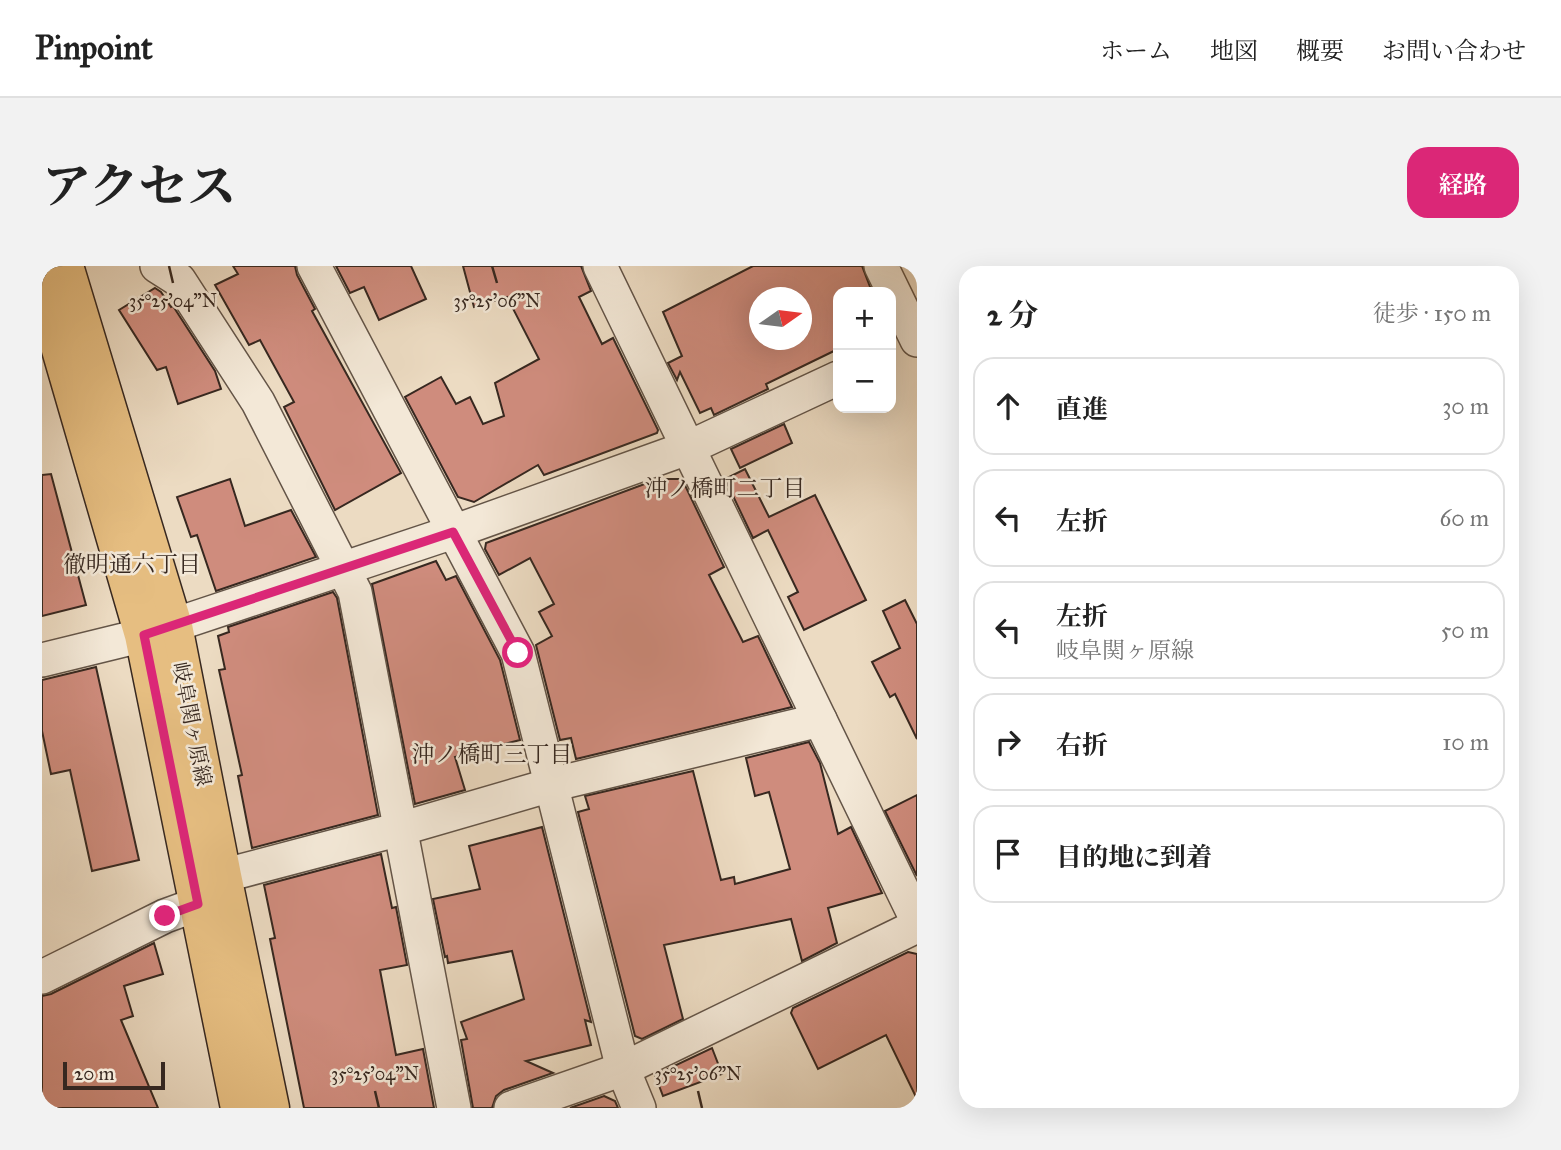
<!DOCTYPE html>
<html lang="ja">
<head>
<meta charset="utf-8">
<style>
  body { margin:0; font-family:"IM FELL Great Primer","Noto Serif JP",serif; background:#f2f2f2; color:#222 }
  .controls { position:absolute; right:21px; top:21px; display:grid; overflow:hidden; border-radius:14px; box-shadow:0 7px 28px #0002 }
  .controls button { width:63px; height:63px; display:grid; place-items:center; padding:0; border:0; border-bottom:2px solid #e0e0e0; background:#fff; color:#222; font:35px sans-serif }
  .compass { position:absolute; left:707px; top:21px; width:63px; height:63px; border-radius:50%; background:#fff; box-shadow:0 7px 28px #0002; rotate:76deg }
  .scale { position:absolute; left:21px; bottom:18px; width:102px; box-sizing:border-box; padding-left:7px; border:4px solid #372820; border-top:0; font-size:19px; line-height:24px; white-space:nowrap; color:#372820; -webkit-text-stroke:5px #f3e8d7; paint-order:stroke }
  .stop { position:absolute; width:21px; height:21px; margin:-16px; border:5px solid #db2777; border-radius:50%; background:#fff }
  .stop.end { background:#db2777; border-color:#fff; box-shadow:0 2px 7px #0008 }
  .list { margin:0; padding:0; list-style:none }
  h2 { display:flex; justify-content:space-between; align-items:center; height:91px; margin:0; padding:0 28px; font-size:30px }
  h2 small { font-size:23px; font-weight:400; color:#767676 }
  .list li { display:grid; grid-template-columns:46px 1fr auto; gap:21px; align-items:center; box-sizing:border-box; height:98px; margin:0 14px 14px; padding:0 14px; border:2px solid #e0e0e0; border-radius:21px }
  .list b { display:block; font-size:26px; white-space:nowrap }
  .list p { margin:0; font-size:23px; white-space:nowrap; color:#767676 }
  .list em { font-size:23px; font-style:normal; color:#767676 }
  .icon { flex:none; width:38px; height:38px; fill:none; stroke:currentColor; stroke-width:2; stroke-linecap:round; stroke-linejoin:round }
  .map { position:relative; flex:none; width:875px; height:842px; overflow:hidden; border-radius:21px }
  header { display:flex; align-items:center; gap:42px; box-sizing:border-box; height:98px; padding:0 35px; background:#fff; border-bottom:2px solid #e0e0e0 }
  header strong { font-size:33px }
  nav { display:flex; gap:38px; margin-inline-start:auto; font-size:24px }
  .intro { display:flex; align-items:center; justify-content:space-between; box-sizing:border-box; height:168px; padding:0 42px }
  h1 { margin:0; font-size:49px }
  .button { padding:18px 32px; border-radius:21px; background:#db2777; color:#fff; font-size:24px; font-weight:700 }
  main { display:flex; gap:42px; padding:0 42px }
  aside { flex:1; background:#fff; border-radius:21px; box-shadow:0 7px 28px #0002 }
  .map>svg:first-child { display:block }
  .building { fill:#cf8c7d; stroke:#372820; stroke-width:2; fill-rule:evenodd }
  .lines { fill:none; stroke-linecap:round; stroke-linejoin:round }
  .minor-casing { stroke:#645548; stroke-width:36 }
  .major-casing { stroke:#372820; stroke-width:41 }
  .minor { stroke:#f3e8d7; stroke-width:33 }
  .major { stroke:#e6be81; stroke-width:38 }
  .route { stroke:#db2777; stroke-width:9 }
  .ticks { fill:none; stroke:#372820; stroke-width:2.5 }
  .labels { text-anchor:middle; stroke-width:5; stroke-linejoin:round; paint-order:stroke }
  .street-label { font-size:21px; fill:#372820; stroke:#f3e8d7 }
  .neighbourhood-label { font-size:23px; fill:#372820; stroke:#f3e8d7 }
  .ticks-label { font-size:18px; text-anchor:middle; fill:#372820; stroke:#f3e8d7; stroke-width:5; stroke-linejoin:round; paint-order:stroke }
</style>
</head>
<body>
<header>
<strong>Pinpoint</strong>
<nav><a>ホーム</a><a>地図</a><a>概要</a><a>お問い合わせ</a></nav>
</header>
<div class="intro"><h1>アクセス</h1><a class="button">経路</a></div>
<main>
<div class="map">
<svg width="875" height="842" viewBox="0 0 875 842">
  <rect width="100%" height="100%" fill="#ecdbc2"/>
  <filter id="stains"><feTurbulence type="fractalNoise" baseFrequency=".00286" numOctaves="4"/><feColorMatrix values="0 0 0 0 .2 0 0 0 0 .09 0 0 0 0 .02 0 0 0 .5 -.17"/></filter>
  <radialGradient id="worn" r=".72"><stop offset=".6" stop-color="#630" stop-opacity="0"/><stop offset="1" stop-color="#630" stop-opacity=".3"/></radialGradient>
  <!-- building -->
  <g class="building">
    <polygon points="191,0 253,0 255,9 273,43 270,45 359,207 293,244 242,141 252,136 218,74 207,79 173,19 196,8"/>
    <polygon points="294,0 369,0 384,33 337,54 322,21 308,27"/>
    <polygon points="421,0 539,0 549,25 537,31 560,78 571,72 616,164 615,167 502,209 496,199 432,236 416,231 363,131 399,111 414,138 428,131 441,158 462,150 453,117 497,93 465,31 432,41"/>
    <path d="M711,0H820L830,26H796V83L724,118L726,123L672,149L669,142L658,147L638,106L635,114L626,97L640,90L621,46ZM718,32H760V74H718Z"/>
    <polygon points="113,22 119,26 129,41 131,40 173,105 179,123 136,138 124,101 115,104 77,44"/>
    <polygon points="742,158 750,177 698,202 689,183"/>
    <polygon points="703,203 727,251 773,229 824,334 762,364 746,331 756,326 726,264 711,272 683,213"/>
    <polygon points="9,208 44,339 0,350 0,209"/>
    <polygon points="188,213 203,260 249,244 274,291 174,325 155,269 149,271 135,231"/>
    <polygon points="616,213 640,213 682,301 667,309 701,376 716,370 750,441 534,493 529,472 518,474 494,379 510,370 497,346 512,338 488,292 457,309 443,283 444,277"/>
    <polygon points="394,295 404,314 414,310 458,394 478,474 413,491 423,524 373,538 330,318"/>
    <polygon points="291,326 295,332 336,549 210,582 196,510 200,509 177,404 183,403 176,370 187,366 186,361"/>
    <polygon points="863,334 875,358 875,473 853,428 848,431 830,396 858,382 841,345"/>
    <polygon points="54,401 97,594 50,605 28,504 9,508 0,465 0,414"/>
    <polygon points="767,476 778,497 796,568 809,561 840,627 786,642 795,677 760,695 749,653 622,679 641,753 600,773 593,770 536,546 547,543 543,530 651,505 679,614 692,611 693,618 748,603 727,526 713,530 704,492"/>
    <polygon points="875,529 875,610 843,545"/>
    <polygon points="500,561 549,756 543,754 549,779 484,795 511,807 462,824 454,830 450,842 431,842 419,774 425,773 419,756 482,733 470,685 406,697 405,690 403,691 391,633 438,623 427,580"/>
    <polygon points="339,588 350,642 354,641 365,699 338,704 354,789 381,783 392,842 262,842 228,673 233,672 222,619"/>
    <polygon points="112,677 121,708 82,720 91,750 79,754 116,842 0,842 0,730 9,728"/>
    <polygon points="866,686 875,688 875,833 844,769 776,803 749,747 751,742"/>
    <polygon points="670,782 680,808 621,830 613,809"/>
    <polygon points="562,830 573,835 576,842 528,842"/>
  </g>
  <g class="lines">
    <defs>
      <g id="minor">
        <polyline points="115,0 137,14 216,136 313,326 412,842"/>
        <polyline points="272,0 476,387 581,803 597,842"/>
        <polyline points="558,0 875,654"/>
        <polyline points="839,0 875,74"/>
        <polyline points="0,394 102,369 411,266 648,181 796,112"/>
        <polyline points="180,610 358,563 509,519 778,454"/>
        <polyline points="0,711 123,650 156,638"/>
        <polyline points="469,842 581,803 875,660"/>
      </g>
      <g id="major">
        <polyline points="22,0 131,360 180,610 228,842"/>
        <polyline points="0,18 102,369 198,842"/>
      </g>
    </defs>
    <!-- minor casing -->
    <use href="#minor" class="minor-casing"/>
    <!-- major casing -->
    <use href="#major" class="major-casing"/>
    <!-- minor -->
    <use href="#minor" class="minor"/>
    <!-- major -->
    <use href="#major" class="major"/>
  </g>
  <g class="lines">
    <!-- route -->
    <polyline class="route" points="123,650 156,638 102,369 411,266 476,387"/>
  </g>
  <!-- ticks -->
  <path class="ticks" d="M127,0L131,17M450,0L455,17M333,825L337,842M656,825L660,842"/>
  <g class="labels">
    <!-- street labels -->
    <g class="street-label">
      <text transform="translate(150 458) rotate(79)" y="7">岐阜関ヶ原線</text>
    </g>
    <!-- neighbourhood labels -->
    <g class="neighbourhood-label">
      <text x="683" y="230">沖ノ橋町二丁目</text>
      <text x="90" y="306">徹明通六丁目</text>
      <text x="450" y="496">沖ノ橋町三丁目</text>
    </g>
  </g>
  <g class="ticks-label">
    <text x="131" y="41">35°25'04"N</text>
    <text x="455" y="41">35°25'06"N</text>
    <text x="333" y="814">35°25'04"N</text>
    <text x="656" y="814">35°25'06"N</text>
  </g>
  <rect width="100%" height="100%" filter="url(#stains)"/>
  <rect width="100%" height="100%" fill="url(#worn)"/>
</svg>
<div class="controls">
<button>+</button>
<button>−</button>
</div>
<svg class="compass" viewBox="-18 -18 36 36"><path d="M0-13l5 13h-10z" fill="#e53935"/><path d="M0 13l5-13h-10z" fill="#767676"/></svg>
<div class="scale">20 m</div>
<div class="stop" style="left:476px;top:387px"></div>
<div class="stop end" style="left:123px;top:650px"></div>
</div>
<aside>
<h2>2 分<small>徒歩 · 150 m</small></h2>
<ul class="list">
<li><svg class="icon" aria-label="ahead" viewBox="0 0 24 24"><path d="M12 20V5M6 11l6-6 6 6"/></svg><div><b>直進</b></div><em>30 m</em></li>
<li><svg class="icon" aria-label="left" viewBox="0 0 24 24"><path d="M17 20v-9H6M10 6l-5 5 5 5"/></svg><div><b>左折</b></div><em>60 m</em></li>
<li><svg class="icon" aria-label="left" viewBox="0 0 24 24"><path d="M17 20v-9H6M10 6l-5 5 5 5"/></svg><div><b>左折</b><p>岐阜関ヶ原線</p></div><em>50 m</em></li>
<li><svg class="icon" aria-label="right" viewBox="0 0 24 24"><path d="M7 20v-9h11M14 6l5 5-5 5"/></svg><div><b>右折</b></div><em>10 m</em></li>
<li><svg class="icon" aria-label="arrive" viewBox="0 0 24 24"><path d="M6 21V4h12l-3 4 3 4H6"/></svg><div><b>目的地に到着</b></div></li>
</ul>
</aside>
</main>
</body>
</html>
